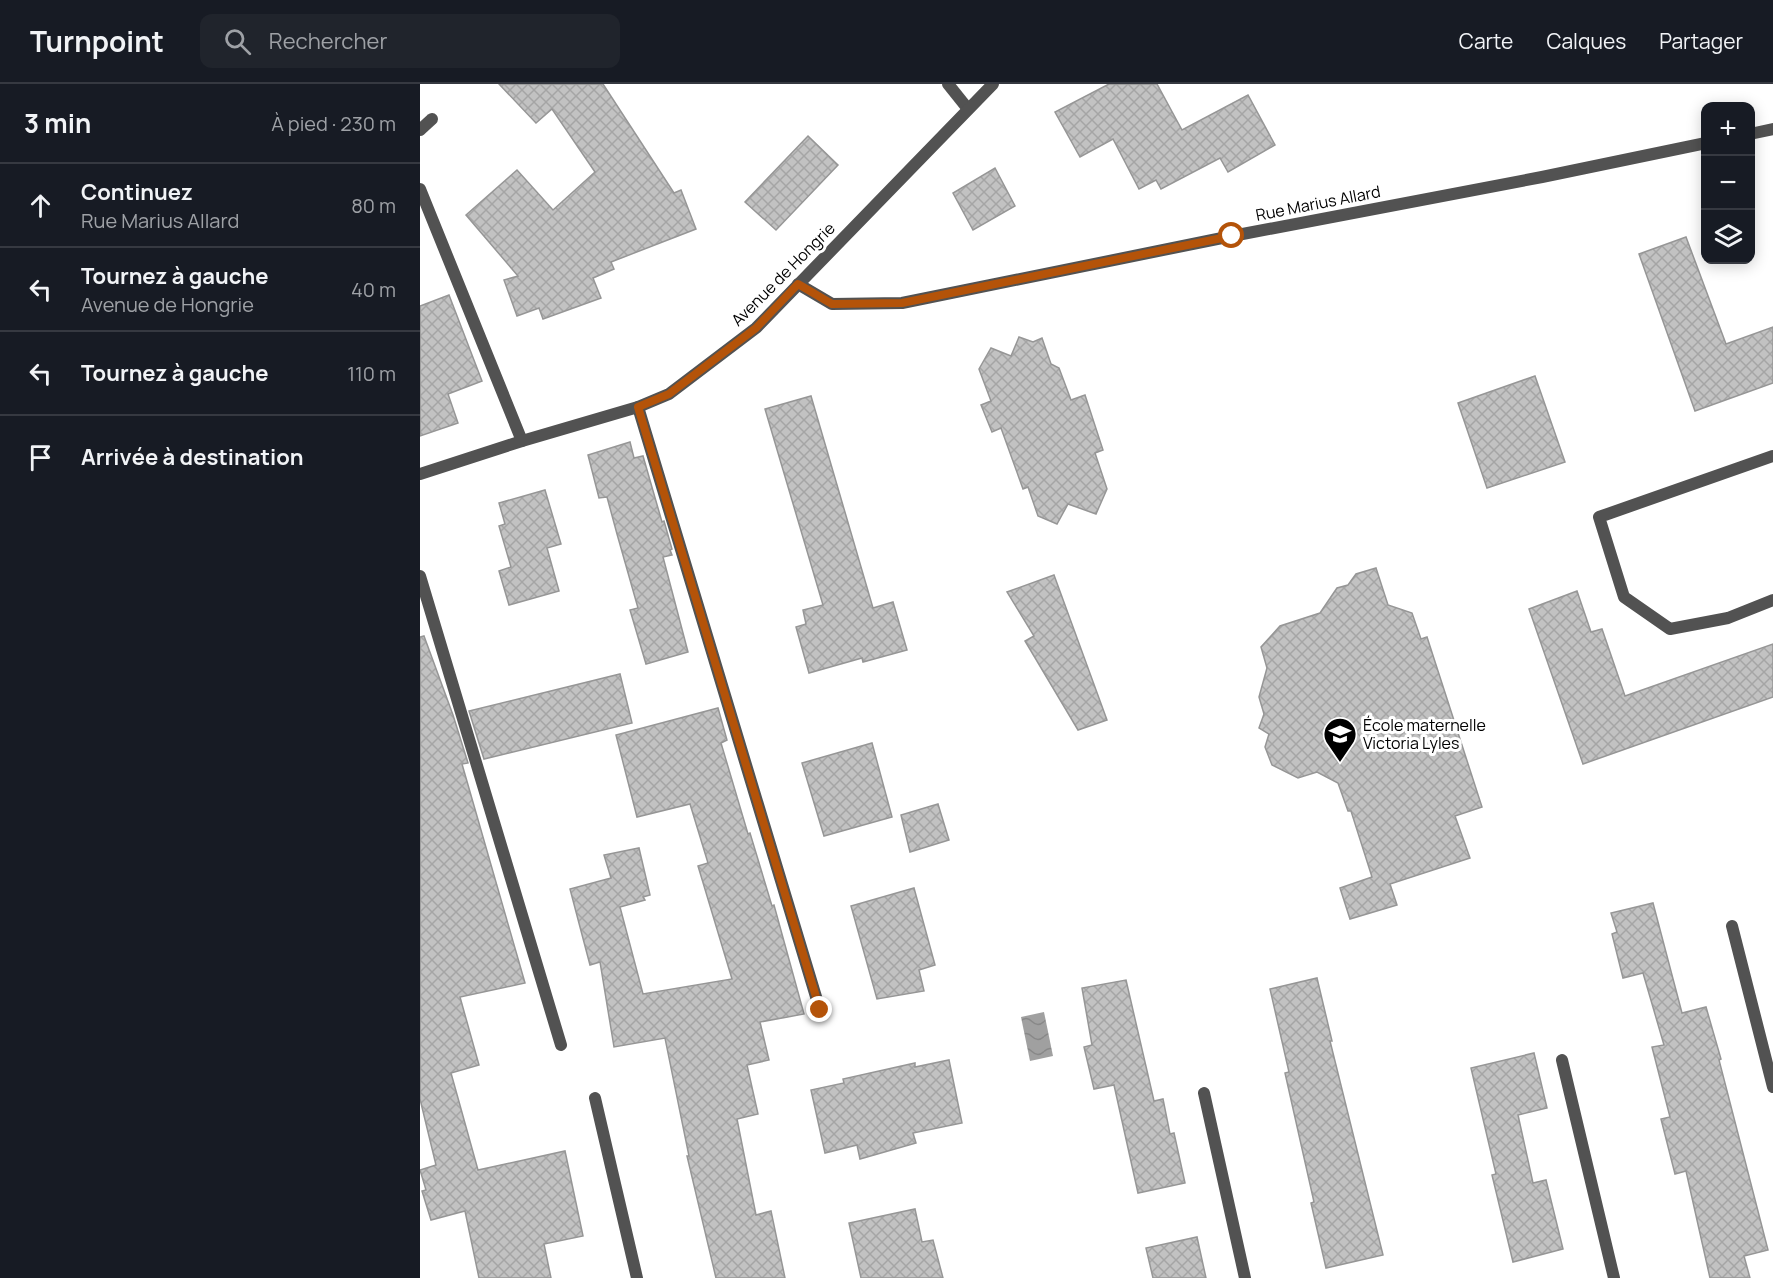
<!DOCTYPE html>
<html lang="fr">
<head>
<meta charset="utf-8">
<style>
  body { margin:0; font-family:Manrope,sans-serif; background:#20242c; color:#f1f3f6 }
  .controls { position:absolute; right:18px; top:18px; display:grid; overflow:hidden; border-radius:12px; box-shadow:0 3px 15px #0003 }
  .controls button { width:54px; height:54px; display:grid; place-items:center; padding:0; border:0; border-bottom:2px solid #363941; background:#171b24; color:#f1f3f6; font:30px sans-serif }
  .stop { position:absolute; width:18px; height:18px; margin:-14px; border:4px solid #b45309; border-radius:50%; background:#fff }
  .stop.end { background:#b45309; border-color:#fff; box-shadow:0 2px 6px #0008 }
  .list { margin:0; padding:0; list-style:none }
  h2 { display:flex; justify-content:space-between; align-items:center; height:78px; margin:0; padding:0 24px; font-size:26px }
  h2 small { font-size:20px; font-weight:400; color:#9ea1a6 }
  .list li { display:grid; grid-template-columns:39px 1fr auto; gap:18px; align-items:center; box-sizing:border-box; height:84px; padding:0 24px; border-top:2px solid #363941 }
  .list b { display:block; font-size:22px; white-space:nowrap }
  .list p { margin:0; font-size:20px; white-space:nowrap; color:#9ea1a6 }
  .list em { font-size:20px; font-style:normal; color:#9ea1a6 }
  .icon { flex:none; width:33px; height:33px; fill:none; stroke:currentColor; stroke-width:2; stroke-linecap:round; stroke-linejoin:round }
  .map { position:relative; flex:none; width:1353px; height:1194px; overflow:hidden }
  header { display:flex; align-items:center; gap:36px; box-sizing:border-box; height:84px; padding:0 30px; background:#171b24; border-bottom:2px solid #363941 }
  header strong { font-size:28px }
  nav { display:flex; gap:33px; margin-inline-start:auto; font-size:21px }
  .search { width:420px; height:54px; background:#20242c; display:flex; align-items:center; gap:15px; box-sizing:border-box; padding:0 21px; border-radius:12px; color:#9ea1a6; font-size:22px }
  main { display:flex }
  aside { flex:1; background:#171b24 }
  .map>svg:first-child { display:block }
  .water { fill:url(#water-waves) }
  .building { fill:url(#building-cross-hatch); stroke:#969696; stroke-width:1.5 }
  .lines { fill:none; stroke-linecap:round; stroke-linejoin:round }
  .service { stroke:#525252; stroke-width:12 }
  .minor { stroke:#525252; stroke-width:12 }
  .route { stroke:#b45309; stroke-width:8 }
  .labels { text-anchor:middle; stroke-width:6; stroke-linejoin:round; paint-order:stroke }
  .street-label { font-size:16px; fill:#000; stroke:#fff }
  .poi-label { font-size:16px; fill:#000; stroke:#fff; text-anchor:start }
</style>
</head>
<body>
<header>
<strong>Turnpoint</strong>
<div class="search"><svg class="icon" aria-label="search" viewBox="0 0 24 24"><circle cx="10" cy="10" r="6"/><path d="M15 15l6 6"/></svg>Rechercher</div>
<nav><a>Carte</a><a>Calques</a><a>Partager</a></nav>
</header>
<main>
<aside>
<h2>3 min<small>À pied · 230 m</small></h2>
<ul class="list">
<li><svg class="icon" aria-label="ahead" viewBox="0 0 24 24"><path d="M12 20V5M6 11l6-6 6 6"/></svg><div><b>Continuez</b><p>Rue Marius Allard</p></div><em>80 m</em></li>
<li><svg class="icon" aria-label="left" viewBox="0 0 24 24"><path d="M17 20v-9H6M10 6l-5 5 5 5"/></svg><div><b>Tournez à gauche</b><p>Avenue de Hongrie</p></div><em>40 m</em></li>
<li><svg class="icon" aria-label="left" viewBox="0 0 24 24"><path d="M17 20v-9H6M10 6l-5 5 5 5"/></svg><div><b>Tournez à gauche</b></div><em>110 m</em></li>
<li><svg class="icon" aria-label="arrive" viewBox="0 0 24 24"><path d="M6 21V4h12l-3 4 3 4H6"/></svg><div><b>Arrivée à destination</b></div></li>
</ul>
</aside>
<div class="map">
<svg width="1353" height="1194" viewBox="0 0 1353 1194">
  <defs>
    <pattern id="water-waves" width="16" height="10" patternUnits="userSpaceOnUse" patternTransform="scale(1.5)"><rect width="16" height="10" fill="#a0a0a0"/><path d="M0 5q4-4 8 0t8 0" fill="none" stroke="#888"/></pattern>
    <pattern id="building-cross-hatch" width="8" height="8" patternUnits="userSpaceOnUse" patternTransform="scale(1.5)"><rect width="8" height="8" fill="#c2c2c2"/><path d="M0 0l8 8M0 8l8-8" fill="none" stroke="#a5a5a5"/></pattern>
  </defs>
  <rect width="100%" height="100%" fill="#fff"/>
  <!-- water -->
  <polygon class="water" points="624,928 633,972 610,977 601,933"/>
  <!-- building -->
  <g class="building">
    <polygon points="79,0 183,0 254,109 261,106 276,145 191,178 194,185 173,194 181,214 123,235 119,224 97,232 84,196 98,192 46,131 97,86 133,126 175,88 132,25 116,39"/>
    <polygon points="689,0 737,0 762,46 828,11 855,61 808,88 800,74 741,105 736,96 719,105 693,55 660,73 635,28"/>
    <polygon points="388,52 418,81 356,146 325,118"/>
    <polygon points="575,84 595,122 553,146 533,109"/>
    <polygon points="1266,153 1306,260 1353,243 1353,299 1275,327 1219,170"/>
    <polygon points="29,211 62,297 28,310 38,339 0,352 0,222"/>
    <polygon points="599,253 613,258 622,254 631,280 639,284 651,316 665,311 683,366 675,369 687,405 676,430 648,420 637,440 618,432 608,403 603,405 581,344 572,348 561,321 571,317 559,285 571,264 591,272"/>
    <polygon points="1115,292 1145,378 1067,404 1038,319"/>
    <polygon points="391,312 453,524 473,518 487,566 443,578 442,574 389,589 376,543 386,540 383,526 403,521 345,325"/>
    <polygon points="210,358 214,374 223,372 242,438 244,437 252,465 250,466 252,471 243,473 268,568 226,580 210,526 218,524 197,450 187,413 179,414 168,371"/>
    <polygon points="125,406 141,460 127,464 139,507 89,521 79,487 91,483 79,442 85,440 79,419"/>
    <polygon points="956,484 968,521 992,529 1001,555 1007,553 1062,723 1035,732 1050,774 970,800 977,821 930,835 920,804 952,793 931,727 928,727 918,699 897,688 878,694 852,681 845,663 849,650 839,644 844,630 839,613 847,584 841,563 860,542 900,529 917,504 928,501 936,490"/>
    <polygon points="634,491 687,636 658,646 605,557 614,552 587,508"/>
    <polygon points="1157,507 1171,548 1182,545 1205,612 1353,560 1353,613 1163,680 1109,525"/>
    <polygon points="4,552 33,631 48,679 42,680 105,899 40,913 59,981 31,989 58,1086 145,1067 163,1152 124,1160 131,1194 59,1194 45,1127 11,1136 2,1107 6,1106 0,1086 16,1081 0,1015 0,553"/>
    <polygon points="200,590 212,639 64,675 49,627"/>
    <polygon points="298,624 307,656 301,659 328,750 330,749 352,822 354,821 384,930 340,938 349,976 327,981 338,1030 317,1035 336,1131 351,1127 365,1194 296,1194 267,1072 269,1072 245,954 194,963 180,878 170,881 150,805 191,794 184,771 219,764 230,811 223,813 225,816 200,823 223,910 312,895 278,782 288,779 270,720 217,733 196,651"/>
    <polygon points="452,659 472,733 404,752 382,679"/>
    <polygon points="518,720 529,756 490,768 481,731"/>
    <polygon points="494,804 515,881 499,886 504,907 457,915 431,822"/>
    <polygon points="1233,819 1262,929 1286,923 1301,975 1299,976 1348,1166 1324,1172 1330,1194 1290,1194 1266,1087 1255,1090 1241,1035 1250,1033 1232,963 1244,961 1223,889 1203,894 1192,850 1197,848 1191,829"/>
    <polygon points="897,894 912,957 910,957 963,1171 906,1184 891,1119 894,1118 865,989 869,988 850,905"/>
    <polygon points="706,896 734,1017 743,1015 750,1050 754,1049 765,1099 718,1109 694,1001 674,1005 664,963 672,961 662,904"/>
    <polygon points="1114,969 1127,1024 1098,1031 1113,1099 1126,1096 1143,1165 1093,1178 1072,1091 1076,1090 1051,984"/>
    <polygon points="529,976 542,1039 493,1049 496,1059 440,1075 437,1061 405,1069 391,1006 424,999 423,995 495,979 495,983"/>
    <polygon points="495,1125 502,1158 513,1156 523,1194 441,1194 429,1139"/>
    <polygon points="777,1153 786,1194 733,1194 726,1164"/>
  </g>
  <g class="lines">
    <!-- service -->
    <polyline class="service" points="528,0 548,25"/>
    <!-- minor -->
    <g class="minor">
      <polyline points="0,46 12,35"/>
      <polyline points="1330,50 1353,45"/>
      <polyline points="0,105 102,357"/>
      <polyline points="378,200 412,220 482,219 812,152 1122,93 1286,59"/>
      <polyline points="218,323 400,926"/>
      <polyline points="1353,372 1179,433 1204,513 1250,545 1308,534 1353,516"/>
      <polyline points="0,390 102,357 218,323 249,310 336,244 573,0"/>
      <polyline points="0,492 141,961"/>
      <polyline points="1312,842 1353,1003"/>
      <polyline points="1142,976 1194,1194"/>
      <polyline points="784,1009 825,1194"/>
      <polyline points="175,1014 217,1194"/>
    </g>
  </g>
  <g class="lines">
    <!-- route -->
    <polyline class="route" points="400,926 218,323 249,310 336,244 378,200 412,220 482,219 812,152"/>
  </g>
  <!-- icons -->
  <defs>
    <symbol id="school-pin" viewBox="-11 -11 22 30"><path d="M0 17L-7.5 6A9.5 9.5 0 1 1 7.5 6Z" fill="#000" stroke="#fff"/><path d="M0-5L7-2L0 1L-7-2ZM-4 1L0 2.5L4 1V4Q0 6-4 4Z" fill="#fff"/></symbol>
  </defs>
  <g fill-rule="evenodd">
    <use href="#school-pin" x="901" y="631" width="38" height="52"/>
  </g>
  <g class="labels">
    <!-- street labels -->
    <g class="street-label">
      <text transform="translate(898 119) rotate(-11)" y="6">Rue Marius Allard</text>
      <text transform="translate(363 190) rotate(-45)" y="6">Avenue de Hongrie</text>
    </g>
    <!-- poi labels -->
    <g class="poi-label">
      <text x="943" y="647">École maternelle<tspan x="943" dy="18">Victoria Lyles</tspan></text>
    </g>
  </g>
</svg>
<div class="controls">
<button>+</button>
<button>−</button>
<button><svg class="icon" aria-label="layers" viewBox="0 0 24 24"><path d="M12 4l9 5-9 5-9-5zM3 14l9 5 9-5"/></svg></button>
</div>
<div class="stop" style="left:812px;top:152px"></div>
<div class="stop end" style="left:400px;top:926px"></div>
</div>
</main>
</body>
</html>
